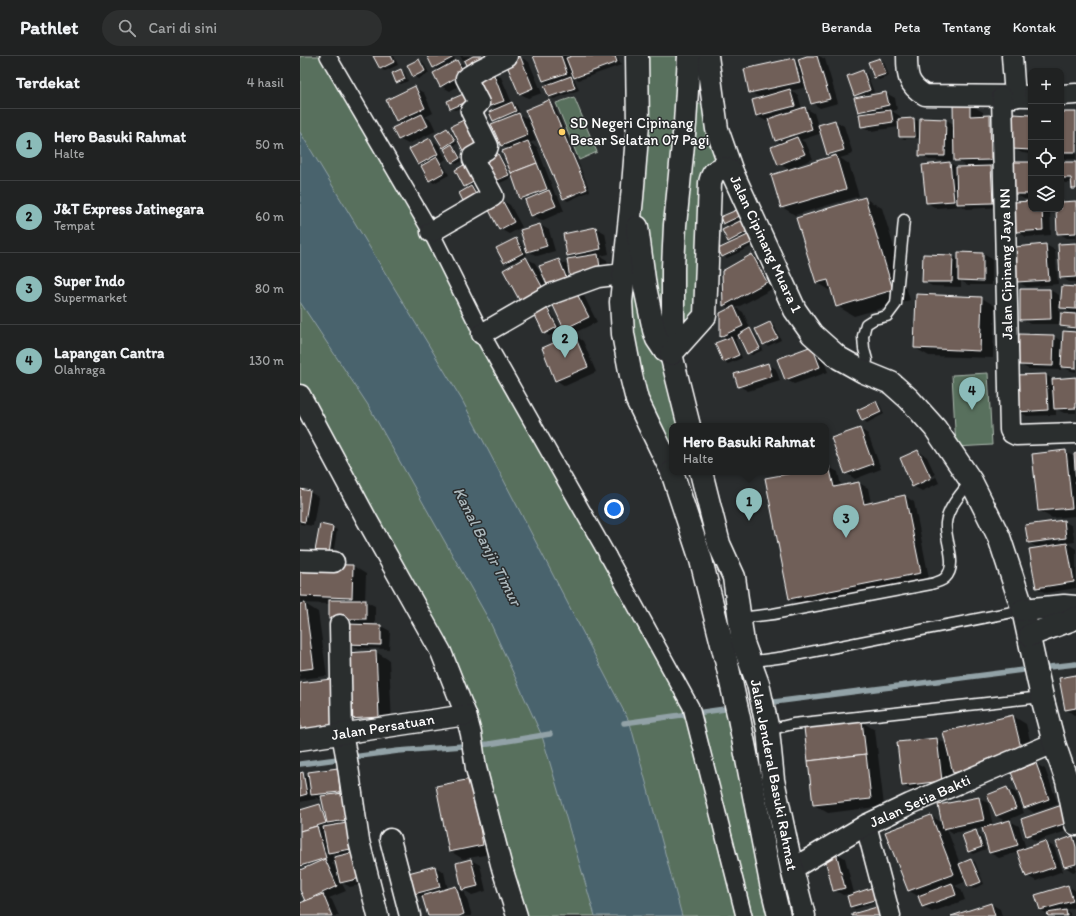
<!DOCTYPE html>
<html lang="id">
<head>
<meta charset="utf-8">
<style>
  body { margin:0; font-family:Itim,sans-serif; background:#2d2f2f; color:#f1f3f6 }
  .controls { position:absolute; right:12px; top:12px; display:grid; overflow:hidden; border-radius:8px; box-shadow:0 1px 3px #0004 }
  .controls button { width:36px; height:36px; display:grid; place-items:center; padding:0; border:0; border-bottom:1px solid #3d3f40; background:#202222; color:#f1f3f6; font:20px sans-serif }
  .you { position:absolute; left:314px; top:453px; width:14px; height:14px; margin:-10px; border:3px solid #fff; border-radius:50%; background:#1a73e8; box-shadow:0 0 0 6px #1a73e833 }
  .badge { display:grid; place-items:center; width:26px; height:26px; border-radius:50%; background:#8bbbb9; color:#111; font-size:13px; font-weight:700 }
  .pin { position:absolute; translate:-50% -33px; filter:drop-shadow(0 1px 2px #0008) }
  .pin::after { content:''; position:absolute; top:21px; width:14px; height:12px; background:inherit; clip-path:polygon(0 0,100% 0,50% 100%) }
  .popup { position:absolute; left:369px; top:367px; width:160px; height:52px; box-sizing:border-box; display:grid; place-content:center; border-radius:8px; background:#202222; filter:drop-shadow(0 1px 3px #0005); font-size:13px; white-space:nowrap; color:#a2a4a5 }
  .popup b { font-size:15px; color:#f1f3f6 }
  .popup::after { content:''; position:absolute; left:50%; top:100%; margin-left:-8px; border:8px solid transparent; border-top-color:#202222 }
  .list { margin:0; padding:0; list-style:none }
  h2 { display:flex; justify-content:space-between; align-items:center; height:52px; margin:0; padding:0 16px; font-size:17px }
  h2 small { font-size:13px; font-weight:400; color:#a2a4a5 }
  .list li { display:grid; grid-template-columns:26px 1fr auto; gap:12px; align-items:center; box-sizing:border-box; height:72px; padding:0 16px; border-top:1px solid #3d3f40 }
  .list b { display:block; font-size:15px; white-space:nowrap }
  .list p { margin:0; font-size:13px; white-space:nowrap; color:#a2a4a5 }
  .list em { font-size:13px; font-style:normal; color:#a2a4a5 }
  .icon { flex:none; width:22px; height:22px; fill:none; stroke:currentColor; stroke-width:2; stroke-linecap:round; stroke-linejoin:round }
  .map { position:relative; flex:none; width:776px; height:860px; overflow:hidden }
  header { display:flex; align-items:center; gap:24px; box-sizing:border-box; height:56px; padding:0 20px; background:#202222; border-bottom:1px solid #3d3f40 }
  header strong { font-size:19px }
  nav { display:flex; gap:22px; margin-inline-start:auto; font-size:14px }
  .search { width:280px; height:36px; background:#2d2f2f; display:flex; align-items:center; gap:10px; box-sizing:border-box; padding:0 14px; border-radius:22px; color:#a2a4a5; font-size:15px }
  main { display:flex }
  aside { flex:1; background:#202222 }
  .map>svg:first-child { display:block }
  .green { fill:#58705d; stroke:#acb8ae }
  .water { fill:#49646d; stroke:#92a2a7 }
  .shadow { fill:#0007; fill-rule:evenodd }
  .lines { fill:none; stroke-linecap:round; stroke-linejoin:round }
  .stream { stroke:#92a2a7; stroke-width:5.5 }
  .building { fill:#705e58; stroke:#fff }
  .service-casing { stroke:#fff; stroke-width:13 }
  .pedestrian-casing { stroke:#fff; stroke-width:18 }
  .minor-casing { stroke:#fff; stroke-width:23 }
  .tertiary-casing { stroke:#fff; stroke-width:25 }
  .primary-casing { stroke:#fff; stroke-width:25 }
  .service { stroke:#2a2d2e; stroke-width:10 }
  .pedestrian { stroke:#2a2d2e; stroke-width:15 }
  .minor { stroke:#2a2d2e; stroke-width:20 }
  .tertiary { stroke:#2a2d2e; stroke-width:22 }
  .primary { stroke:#2a2d2e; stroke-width:22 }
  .poi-dot { fill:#ffd166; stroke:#2a2d2e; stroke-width:1.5 }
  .labels { text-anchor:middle; stroke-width:3; stroke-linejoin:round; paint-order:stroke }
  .poi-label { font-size:15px; fill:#fff; stroke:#2a2d2e; text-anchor:start }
  .street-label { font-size:15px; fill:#fff; stroke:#2a2d2e }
  .water-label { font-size:16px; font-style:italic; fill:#adb9bd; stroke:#2a2d2e }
</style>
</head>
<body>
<header>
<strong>Pathlet</strong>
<div class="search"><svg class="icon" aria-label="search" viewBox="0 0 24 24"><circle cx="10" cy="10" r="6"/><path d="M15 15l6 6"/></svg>Cari di sini</div>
<nav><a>Beranda</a><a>Peta</a><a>Tentang</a><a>Kontak</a></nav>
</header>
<main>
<aside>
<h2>Terdekat<small>4 hasil</small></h2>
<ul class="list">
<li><span class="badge">1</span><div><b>Hero Basuki Rahmat</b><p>Halte</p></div><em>50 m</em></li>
<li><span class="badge">2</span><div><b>J&amp;T Express Jatinegara</b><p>Tempat</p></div><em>60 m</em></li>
<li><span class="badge">3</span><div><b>Super Indo</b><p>Supermarket</p></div><em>80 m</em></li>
<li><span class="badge">4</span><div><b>Lapangan Cantra</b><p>Olahraga</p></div><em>130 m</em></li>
</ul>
</aside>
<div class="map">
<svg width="776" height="860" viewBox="0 0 776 860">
  <rect width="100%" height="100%" fill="#2a2d2e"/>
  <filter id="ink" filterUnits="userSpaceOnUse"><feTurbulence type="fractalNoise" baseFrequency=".025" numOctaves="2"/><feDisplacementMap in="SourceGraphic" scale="8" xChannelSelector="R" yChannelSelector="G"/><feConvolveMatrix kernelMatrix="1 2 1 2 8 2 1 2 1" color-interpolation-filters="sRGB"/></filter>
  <g filter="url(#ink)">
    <!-- green -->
    <g class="green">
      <polygon points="0,0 28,0 391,651 444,860 217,860 171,678 0,338"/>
      <polygon points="337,0 389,0 396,49 403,47 416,66 417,114 405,260 371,298 389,370 372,370 372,416 328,301"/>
      <polygon points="274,41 297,96 279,104 256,47"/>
      <polygon points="688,317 692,389 656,391 652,319"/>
      <polygon points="437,651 479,860 445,860 395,657"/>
    </g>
    <!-- water -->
    <polygon class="water" points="0,76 162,344 330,667 382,860 295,860 242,680 189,564 68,349 0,246"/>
    <!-- shadow -->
    <g class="shadow">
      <polygon points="74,0 94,0 98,9 85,15 81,13"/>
      <polygon points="128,0 153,0 156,5 168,11 166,5 162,3 160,0 188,0 172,22 150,35 141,30 140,15 134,11"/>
      <polygon points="234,0 267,0 268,3 275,0 317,0 321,9 279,24 274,22 279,34 254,43 249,41 250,29 244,25"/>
      <path d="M510,0H519L525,3L538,47L520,52L512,47L507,31L490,35L498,39L502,53L505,52L514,57L518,70L535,65L544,70L553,98L540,102L549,108L559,140L495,159L482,151L490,114L479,108L482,88L476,84L469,64L466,65L457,60L453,45L461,42L450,36L494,3L500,6ZM522,77L528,98L533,101L491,114L490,112L513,103L506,87L501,84Z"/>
      <polygon points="220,1 229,6 242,37 228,42 219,37"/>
      <polygon points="580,3 584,6 589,20 579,24 575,21"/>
      <polygon points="119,4 123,6 129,17 118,23 113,20"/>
      <polygon points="101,14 105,17 108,25 101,28 97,26"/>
      <polygon points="563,15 567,18 574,36 563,40 564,41 586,37 595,42 597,54 592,55 600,60 601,64 614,63 618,65 619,79 646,64 654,68 669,48 683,56 683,60 690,60 703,68 704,111 692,111 700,116 702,151 667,153 662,150 636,152 627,147 650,107 658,112 669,112 654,103 654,105 629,104 620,99 621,82 604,83 600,81 599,71 571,75 562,70 563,59 558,56 560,42 555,39"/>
      <polygon points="192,16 201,21 212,47 216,49 220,57 218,58 228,63 236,84 230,87 237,91 255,138 258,140 264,155 241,165 232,160 226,145 221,142 213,121 200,127 196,125 194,99 197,97 201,100 211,120 213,119 209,94 202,89 198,66 194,64 197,53 191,50"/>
      <polygon points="115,32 124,37 133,57 125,61 131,64 136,75 108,88 99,83 103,68 97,64"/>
      <polygon points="148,45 175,47 155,54 151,52"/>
      <polygon points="249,45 253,47 290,135 268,145 263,142"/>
      <polygon points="761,57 776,57 776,103 765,103 761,100"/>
      <polygon points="731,60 731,98 722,97 713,92"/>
      <polygon points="147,73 151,75 157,84 151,81 150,83 158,87 153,90 156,92 163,104 157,108 153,106 143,91"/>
      <polygon points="130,83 138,88 146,103 142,106 149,119 134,127 130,124 123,110 119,108"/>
      <polygon points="731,107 731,143 724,143 715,138"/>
      <polygon points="761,107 776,107 776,134 773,132 773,127 765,127 761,124"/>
      <polygon points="156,114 183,126 172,131 176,133 182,144 165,130"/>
      <polygon points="564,142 582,152 610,244 554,260 537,250 532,236 517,227"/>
      <polygon points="201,144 210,149 222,171 209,178 200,173"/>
      <polygon points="731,146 731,153 750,153 751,179 726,181 717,175"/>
      <polygon points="776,146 776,182 767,182 758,177 757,153 761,153 761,147"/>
      <polygon points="443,156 445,161 428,169 424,167"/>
      <polygon points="444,164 457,188 427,202 422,200 432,187 429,185"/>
      <polygon points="240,169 249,174 255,195 237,200 228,195"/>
      <polygon points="296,172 305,177 309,198 300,200 307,204 310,223 273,232 283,238 297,266 274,277 265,272 251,245 244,249 249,252 261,274 249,280 245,277 226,202 235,207 245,225 258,204 269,210 274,203 268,200"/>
      <polygon points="216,183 220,185 227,199 209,208 205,206"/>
      <polygon points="776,188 776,226 769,226 761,221"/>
      <polygon points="746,189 755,194 758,228 727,231 718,226"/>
      <polygon points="659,197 683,198 692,203 692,229 668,229 661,225 661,231 632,230 623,225 653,200 659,204"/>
      <polygon points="452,199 461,204 476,231 436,252 443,256 451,274 454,276 463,294 452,299 448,297 440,281 435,283 442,302 428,308 424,305 427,284 421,280 430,253 424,249"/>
      <polygon points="776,232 776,257 770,256 761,251"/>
      <polygon points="750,234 759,239 759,268 730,268 721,263"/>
      <polygon points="682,242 695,250 693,302 629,300 615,292"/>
      <polygon points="776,259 776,273 765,272 761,269"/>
      <polygon points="470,267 474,269 481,284 468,290 464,288"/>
      <polygon points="776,277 776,316 771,315 761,310 761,314 728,313 719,308 753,280 763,286"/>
      <polygon points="274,279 283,285 296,316 265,330 256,324 243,292"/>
      <polygon points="512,291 520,296 528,316 494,328 485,323"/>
      <polygon points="468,308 476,313 480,325 448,335 439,330"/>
      <polygon points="746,319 754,324 776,322 776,357 764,357 756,353 756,359 727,360 718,355"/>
      <polygon points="576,346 580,349 584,358 567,367 563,364"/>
      <polygon points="560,373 568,378 581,413 555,423 546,417"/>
      <path d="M618,395L627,401L639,427L622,435L613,430ZM635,419L636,421L617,430V427Z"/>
      <polygon points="765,396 775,401 776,398 776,460 752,462 739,455"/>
      <polygon points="529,411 538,416 541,430 559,427 568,432 571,447 605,440 614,446 629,522 499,547 490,542 503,416 526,416 526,412"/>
      <polygon points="0,434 10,436 18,441 13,470 0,468"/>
      <polygon points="764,465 772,470 775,486 767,487 776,493 776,532 746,537 737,532 731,494 739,493 729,486"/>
      <polygon points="33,472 37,474 33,499 16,495"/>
      <polygon points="0,509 53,510 66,518 65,545 75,550 75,568 57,568 57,570 81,570 90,575 89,593 56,592 47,587 39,568 30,563 30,548 0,547"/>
      <polygon points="5,548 18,556 27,620 0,623 0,549"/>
      <polygon points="76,596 89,604 92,668 63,670 50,662"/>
      <polygon points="776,620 776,658 774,659 766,653"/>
      <polygon points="713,660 726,668 736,708 745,713 758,748 734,757 725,751 730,709 667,724 653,716 655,732 616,737 603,729 637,683 647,688"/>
      <polygon points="562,666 575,674 584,750 528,757 514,749"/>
      <path d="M37,713L46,718L69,827L50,831L41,826L46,835L29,842L32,844L39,860H0V848L7,846L0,831V815L7,812L1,809L0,807V755L20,750L25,752L23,743H20L15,741L16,743L0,746V718H3L10,721ZM32,798L37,801L39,820L34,809L31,808L35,806Z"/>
      <polygon points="170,724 196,797 163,803 150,795"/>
      <polygon points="707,732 716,737 724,757 708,764 719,770 726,793 745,786 754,791 763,815 736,825 727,820 718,796 699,802 690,797 683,771 653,777 647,773 660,808 671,804 675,806 684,828 673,833 669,830 667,825 655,830 661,833 665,844 632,856 623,851 620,841 609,835 631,760 643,767 679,742 688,747 693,770 707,766 696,760"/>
      <polygon points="762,750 776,772 736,785 727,780 722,763"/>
      <polygon points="676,775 680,778 686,793 673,798 669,796"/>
      <polygon points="773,782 776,783 776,815 773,816 764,810"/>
      <polygon points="536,797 545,802 554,837 543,839 534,834"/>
      <polygon points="171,804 180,809 186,835 172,839 164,834 172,860 129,860 124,843 115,837 135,811 144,816 148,834 156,831 164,836 157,808"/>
      <polygon points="768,830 776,835 776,851 765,854 770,857 770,860 749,860 748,858 741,854"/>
      <polygon points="548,840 584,844 555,853 551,851"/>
      <polygon points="691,848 700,853 702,860 654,860"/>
    </g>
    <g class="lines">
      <!-- stream -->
      <g class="stream">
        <polyline points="740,612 776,608"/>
        <polyline points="466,647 731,613"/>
        <polyline points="324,667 432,652"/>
        <polyline points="0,708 98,695 189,688 250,678"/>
      </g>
    </g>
    <!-- building -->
    <g class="building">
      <polygon points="73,0 91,0 94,6 80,13"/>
      <polygon points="127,0 151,0 152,2 133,12"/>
      <polygon points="173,0 185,0 170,17 164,5"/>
      <polygon points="219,0 220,0 233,32 219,38 205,5"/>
      <polygon points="233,0 261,0 267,17 243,25"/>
      <polygon points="272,0 315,0 317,6 274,22 266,2"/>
      <polygon points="507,0 517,0 530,43 511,48 498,3"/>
      <polygon points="494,2 500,26 449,37 444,13"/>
      <polygon points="580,2 586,18 574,22 568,6"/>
      <polygon points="119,3 125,15 113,21 107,9"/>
      <polygon points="157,4 164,17 140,31 133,17"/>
      <polygon points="101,13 105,23 96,27 92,17"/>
      <polygon points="192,14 204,45 190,50 178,20"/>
      <polygon points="563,14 570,34 554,40 547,20"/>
      <polygon points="271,20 275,32 249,41 244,30"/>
      <polygon points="115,30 125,52 96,65 86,44"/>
      <polygon points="490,33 495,50 456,60 452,44"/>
      <polygon points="168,36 171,44 150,53 147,45"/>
      <polygon points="586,36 589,49 558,56 554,42"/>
      <polygon points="249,44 287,133 263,143 225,54"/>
      <polygon points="212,46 216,55 193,65 189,56"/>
      <polygon points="670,47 670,60 690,59 691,104 654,105 653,48"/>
      <polygon points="505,51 512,73 475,85 468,63"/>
      <polygon points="591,54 593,66 561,71 559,58"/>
      <rect x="761" y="56" width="15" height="40"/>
      <polygon points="219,57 228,79 201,90 191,68"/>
      <polygon points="122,58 128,70 98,84 92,72"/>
      <polygon points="713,58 731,59 731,94 712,93"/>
      <polygon points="170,61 185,92 166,101 151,70"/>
      <polygon points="614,62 615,81 599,81 598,63"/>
      <polygon points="620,62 646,63 645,100 619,100"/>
      <polygon points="535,64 544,94 527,99 518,69"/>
      <polygon points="147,72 155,84 143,92 135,79"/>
      <polygon points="497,81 505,98 478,109 471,91"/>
      <polygon points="130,82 138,98 118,109 109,93"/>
      <polygon points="228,85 237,107 211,117 202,95"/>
      <polygon points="152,88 160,102 152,107 144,93"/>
      <polygon points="197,96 209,119 195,125 184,102"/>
      <polygon points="536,99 546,133 481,152 471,119"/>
      <polygon points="137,101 145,116 129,125 121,110"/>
      <polygon points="169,106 179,123 164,131 155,114"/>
      <polygon points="650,106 654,145 626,147 622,109"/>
      <polygon points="713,106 731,106 731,138 714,138"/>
      <polygon points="761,106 776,106 776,133 772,133 771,122 761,122"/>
      <polygon points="237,107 247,133 220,143 211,117"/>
      <polygon points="691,110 693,147 657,148 656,111"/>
      <polygon points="171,130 178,142 165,149 159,137"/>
      <polygon points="249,134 256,150 231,160 225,144"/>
      <polygon points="565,141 593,234 536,251 528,224 516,227 496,162"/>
      <polygon points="201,142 214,166 199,174 187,150"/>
      <polygon points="731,145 731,153 742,153 743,174 716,176 714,146"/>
      <polygon points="776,145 776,177 757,178 756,153 761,153 761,146"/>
      <polygon points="439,153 442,159 423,168 420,161"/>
      <polygon points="444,163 450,174 428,186 422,174"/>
      <polygon points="240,168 247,190 227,196 220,174"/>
      <polygon points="296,171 301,193 267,200 263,178"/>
      <polygon points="450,178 453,186 422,201 418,193"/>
      <polygon points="216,182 223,197 204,207 196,192"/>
      <polygon points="776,187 776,221 760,222 758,188"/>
      <polygon points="746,188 749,224 717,226 714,191"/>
      <polygon points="658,196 683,197 683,225 658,224"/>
      <polygon points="298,198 301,218 270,224 267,203"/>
      <polygon points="452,198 467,226 423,250 422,215"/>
      <polygon points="623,198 653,199 652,226 622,226"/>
      <polygon points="226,201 246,238 223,251 203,214"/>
      <polygon points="259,203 268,226 249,233 239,210"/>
      <polygon points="762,230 776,231 776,253 760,252"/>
      <polygon points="274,232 289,261 264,273 250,243"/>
      <polygon points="720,233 750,233 751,263 720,264"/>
      <polygon points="616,238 682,241 680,295 614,292"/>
      <polygon points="245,248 257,271 244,278 233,255"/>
      <polygon points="434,250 443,270 420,281 420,257"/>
      <polygon points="761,257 776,258 776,272 760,270"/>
      <polygon points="470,266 478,282 463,289 455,273"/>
      <polygon points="450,272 460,292 447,298 438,279"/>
      <polygon points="763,275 776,276 776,312 761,311"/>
      <polygon points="274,278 288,311 255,325 242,292"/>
      <polygon points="719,278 754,279 753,310 718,309"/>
      <polygon points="431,281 439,299 423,306 415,287"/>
      <polygon points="512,290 520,311 485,324 477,303"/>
      <polygon points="468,307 472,320 438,331 434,318"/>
      <polygon points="746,318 748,354 717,356 715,319"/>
      <polygon points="776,321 776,352 754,353 752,323"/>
      <polygon points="576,345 581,356 562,365 557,354"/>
      <polygon points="560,372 573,408 545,418 531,382"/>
      <polygon points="618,394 631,422 612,431 600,402"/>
      <polygon points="766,394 772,452 738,455 732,398"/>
      <polygon points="776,397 776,427 774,398"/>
      <polygon points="529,410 534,431 559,426 564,448 605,439 621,517 489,543 465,422 498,416 526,416 526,411"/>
      <polygon points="0,433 10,435 5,466 0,465"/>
      <polygon points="764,464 766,482 728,487 725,469"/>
      <polygon points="20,468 33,471 29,498 15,495"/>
      <polygon points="767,487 774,526 736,532 729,493"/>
      <polygon points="0,508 53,509 52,542 0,540"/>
      <rect x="29" y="544" width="37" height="19"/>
      <polygon points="5,547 14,612 0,614 0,548"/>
      <polygon points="47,568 81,569 81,589 46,588"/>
      <polygon points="76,595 79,661 49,663 46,597"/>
      <polygon points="776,619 776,652 765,654 759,622"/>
      <polygon points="31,623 36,670 1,674 0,664 0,627"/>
      <polygon points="713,659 723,700 653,717 643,676"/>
      <polygon points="562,665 566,698 508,705 504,672"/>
      <polygon points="637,682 642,725 602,730 597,686"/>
      <polygon points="566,698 571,743 513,749 508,705"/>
      <polygon points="736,707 749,743 724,752 711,716"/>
      <polygon points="38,712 40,736 11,739 8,716"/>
      <polygon points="3,716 7,738 0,740 0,717"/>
      <polygon points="171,723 183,789 149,796 136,730"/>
      <polygon points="707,731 716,752 696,760 687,739"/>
      <polygon points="43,737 47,764 27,767 21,740"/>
      <polygon points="679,741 684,764 643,773 638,749"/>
      <polygon points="20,748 26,767 0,775 0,754"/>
      <polygon points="762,749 767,767 726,780 721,763"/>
      <polygon points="631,759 654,818 608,835 585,776"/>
      <polygon points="710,764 718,789 689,797 682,772"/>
      <polygon points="47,767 51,793 28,797 23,771"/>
      <polygon points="17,770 26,802 0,810 0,775"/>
      <polygon points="676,774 682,791 668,796 662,779"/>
      <polygon points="773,780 776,791 776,808 764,811 756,786"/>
      <polygon points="745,785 755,811 726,821 717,795"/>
      <polygon points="55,796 61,822 40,827 34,801"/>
      <polygon points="536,796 545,832 533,835 524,799"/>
      <polygon points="25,803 37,830 5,845 0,834 0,814"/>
      <polygon points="171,803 178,830 162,834 156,807"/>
      <polygon points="671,803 681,826 668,831 659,808"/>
      <polygon points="135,810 140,831 114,838 108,817"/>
      <polygon points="652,827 656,839 622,851 618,840"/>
      <polygon points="768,829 773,845 740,854 735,839"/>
      <polygon points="156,830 164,858 159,860 128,860 122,840"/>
      <polygon points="577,830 581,842 550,851 547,840"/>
      <polygon points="23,838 32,860 0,860 0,847"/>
      <polygon points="691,847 695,860 651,860"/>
      <polygon points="584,849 587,860 552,860 552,858"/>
      <polygon points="766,854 767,860 748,860 747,857"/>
    </g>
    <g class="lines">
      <defs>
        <g id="service">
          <polyline points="564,316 567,304 564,293 563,280 566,268 574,263 587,260 596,248 604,164"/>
          <path d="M440,562L473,558L631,528C635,527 642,525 645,522C659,509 644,483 646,467C647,453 662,436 671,425"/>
          <polyline points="448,606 485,601 723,554"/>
          <polyline points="468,674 493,668 742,641"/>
        </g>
        <g id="pedestrian">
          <polyline points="28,0 131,176 182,278 308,500"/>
          <polyline points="307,500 308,500 391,651 444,860"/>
        </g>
        <g id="minor">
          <path d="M607,0C607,18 607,29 625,39L731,40"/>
          <polyline points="712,0 715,41"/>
          <polyline points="761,39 776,38"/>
          <polyline points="702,41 710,374 712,377 716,379 776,377"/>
          <polyline points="131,176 193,140 173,103 173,101 187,93 188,90 171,55 179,47 166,22 179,14 207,0"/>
          <polyline points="182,278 251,238 298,221 323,218"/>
          <polyline points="0,339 66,462 141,596 166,659 171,678 176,712 202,812 217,860"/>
          <polyline points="0,505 34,506"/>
          <polyline points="40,569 42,678 47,704 59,785 78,860"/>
          <polyline points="0,684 166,659"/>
          <polyline points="566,769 590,860"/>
          <polyline points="90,783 110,860"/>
          <polyline points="492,813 566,769 610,748 754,687"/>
        </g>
        <g id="tertiary">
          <polyline points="407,0 417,73 432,116 495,254 512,278 539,302 564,316 591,327 609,343 635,372 671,425 699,481 723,554 742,641 754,687 767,725 776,768"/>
          <polyline points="723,554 764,550 776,551"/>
          <polyline points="730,579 776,562"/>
        </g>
        <g id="primary">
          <polyline points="337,0 338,68 332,142 321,246 323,278 331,320 337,344 372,416"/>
          <polyline points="389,0 385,68 375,169 373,212 373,267 371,298 389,370"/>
          <polyline points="337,171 345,231 354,274 357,283 365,295 371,298"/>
          <path d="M371,298L405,260L410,127C412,118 414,115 423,112L432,116"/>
          <polyline points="372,416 401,504 427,608 439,662 471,827 479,860"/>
          <polyline points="401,416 419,488 434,521 443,587 458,628 468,674 473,724 492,813 504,860"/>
        </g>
      </defs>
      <!-- service casing -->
      <use href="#service" class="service-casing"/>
      <!-- pedestrian casing -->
      <use href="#pedestrian" class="pedestrian-casing"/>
      <!-- minor casing -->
      <use href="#minor" class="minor-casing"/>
      <!-- tertiary casing -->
      <use href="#tertiary" class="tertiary-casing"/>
      <!-- primary casing -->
      <use href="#primary" class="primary-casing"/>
      <!-- service -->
      <use href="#service" class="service"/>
      <!-- pedestrian -->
      <use href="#pedestrian" class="pedestrian"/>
      <!-- minor -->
      <use href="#minor" class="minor"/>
      <!-- tertiary -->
      <use href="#tertiary" class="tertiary"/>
      <!-- primary -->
      <use href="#primary" class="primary"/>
    </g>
  </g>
  <!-- markers -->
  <circle class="poi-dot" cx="262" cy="76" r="4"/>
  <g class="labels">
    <!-- poi labels -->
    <g class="poi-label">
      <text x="270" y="72">SD Negeri Cipinang<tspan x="270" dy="17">Besar Selatan 07 Pagi</tspan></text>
    </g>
    <!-- street labels -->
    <g class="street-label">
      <text transform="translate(466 188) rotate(65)" y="5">Jalan Cipinang Muara 1</text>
      <text transform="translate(706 208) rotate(-91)" y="5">Jalan Cipinang Jaya NN</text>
      <text transform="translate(83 671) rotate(-9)" y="5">Jalan Persatuan</text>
      <text transform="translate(474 719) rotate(79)" y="5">Jalan Jenderal Basuki Rahmat</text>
      <text transform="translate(620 745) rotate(-24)" y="5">Jalan Setia Bakti</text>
    </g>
    <!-- water labels -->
    <g class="water-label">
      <text transform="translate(188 490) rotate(63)" y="6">Kanal Banjir Timur</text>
    </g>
  </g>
</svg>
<div class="controls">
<button>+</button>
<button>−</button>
<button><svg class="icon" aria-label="locate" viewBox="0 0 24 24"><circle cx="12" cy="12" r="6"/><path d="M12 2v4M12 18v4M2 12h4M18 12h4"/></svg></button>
<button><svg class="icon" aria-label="layers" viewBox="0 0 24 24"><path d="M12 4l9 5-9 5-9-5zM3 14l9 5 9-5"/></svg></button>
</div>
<div class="you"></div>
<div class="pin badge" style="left:449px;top:465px">1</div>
<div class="popup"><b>Hero Basuki Rahmat</b>Halte</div>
<div class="pin badge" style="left:265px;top:302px">2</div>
<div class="pin badge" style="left:546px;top:482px">3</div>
<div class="pin badge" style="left:672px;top:354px">4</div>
</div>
</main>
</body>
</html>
